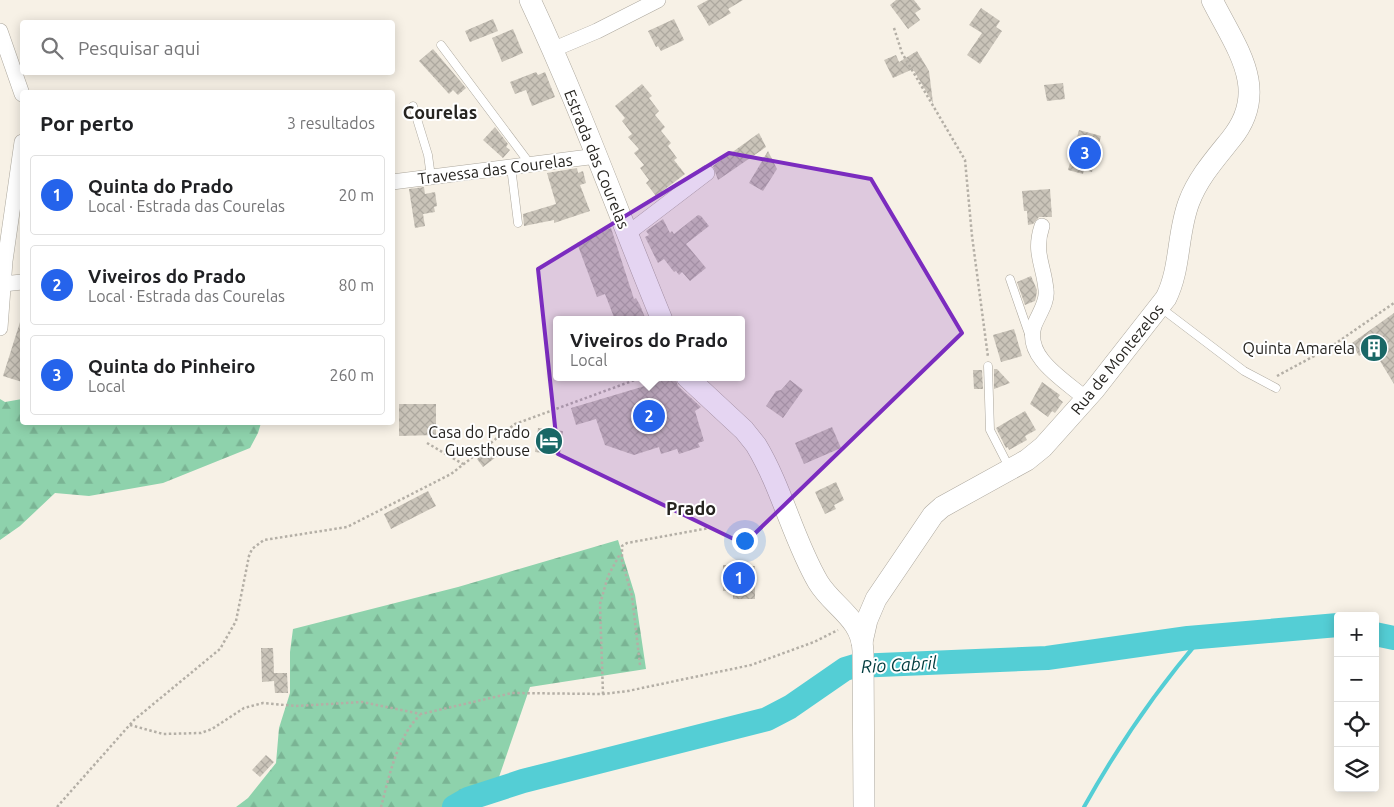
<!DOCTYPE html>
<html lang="pt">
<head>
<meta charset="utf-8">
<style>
  body { margin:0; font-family:Ubuntu,sans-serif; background:#f6f6f6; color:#202124 }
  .controls { position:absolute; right:15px; bottom:15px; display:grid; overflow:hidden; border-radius:5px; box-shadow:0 2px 12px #0003 }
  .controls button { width:45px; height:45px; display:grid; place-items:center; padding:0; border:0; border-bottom:1px solid #e0e0e0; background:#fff; color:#202124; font:25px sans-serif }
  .you { position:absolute; left:744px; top:540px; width:18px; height:18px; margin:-12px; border:4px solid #fff; border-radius:50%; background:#1a73e8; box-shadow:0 0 0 8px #1a73e833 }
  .badge { display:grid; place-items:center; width:32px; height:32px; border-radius:50%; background:#2563eb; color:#fff; font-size:16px; font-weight:700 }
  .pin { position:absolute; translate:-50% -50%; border:2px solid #fff; box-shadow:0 1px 5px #0006 }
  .popup { position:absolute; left:553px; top:316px; width:192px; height:65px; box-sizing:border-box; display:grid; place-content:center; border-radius:5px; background:#fff; filter:drop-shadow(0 1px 4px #0005); font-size:16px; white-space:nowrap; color:#757577 }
  .popup b { font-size:19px; color:#202124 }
  .popup::after { content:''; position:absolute; left:50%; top:100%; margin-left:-10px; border:10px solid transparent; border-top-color:#fff }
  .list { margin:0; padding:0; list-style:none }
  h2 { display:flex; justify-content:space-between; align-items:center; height:65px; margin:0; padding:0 20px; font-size:21px }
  h2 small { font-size:16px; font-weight:400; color:#757577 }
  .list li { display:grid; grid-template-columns:32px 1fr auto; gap:15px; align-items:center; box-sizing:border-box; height:80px; margin:0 10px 10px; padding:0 10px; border:1px solid #e0e0e0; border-radius:5px }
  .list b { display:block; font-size:19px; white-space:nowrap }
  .list p { margin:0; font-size:16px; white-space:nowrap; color:#757577 }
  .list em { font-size:16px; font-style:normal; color:#757577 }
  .icon { flex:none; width:28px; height:28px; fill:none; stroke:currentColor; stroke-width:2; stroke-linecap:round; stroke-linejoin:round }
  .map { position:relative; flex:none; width:1394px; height:807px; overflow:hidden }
  .search { position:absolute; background:#fff; box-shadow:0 2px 12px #0003; left:20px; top:20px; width:375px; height:55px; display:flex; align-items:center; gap:12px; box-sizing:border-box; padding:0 18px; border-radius:5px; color:#757577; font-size:19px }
  .panel { position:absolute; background:#fff; box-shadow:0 2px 12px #0003; left:20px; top:90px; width:375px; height:335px; border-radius:5px }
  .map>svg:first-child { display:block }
  .forest { fill:url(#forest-firs) }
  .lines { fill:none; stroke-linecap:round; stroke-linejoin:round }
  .stream { stroke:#54ced5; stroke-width:4 }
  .river { stroke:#54ced5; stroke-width:24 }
  .building { fill:url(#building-cross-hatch) }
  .lane-casing { stroke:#aca79d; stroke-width:9 }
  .street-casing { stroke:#aca79d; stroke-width:16 }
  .secondary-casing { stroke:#aca79d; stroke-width:22 }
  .path { stroke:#b4afa6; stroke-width:2.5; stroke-dasharray:2.5 2.5; stroke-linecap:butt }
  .lane { stroke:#fff; stroke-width:8 }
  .street { stroke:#fff; stroke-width:15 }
  .secondary { stroke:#fff; stroke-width:21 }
  .marked { fill:#7b2cbf; fill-opacity:0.2; stroke:#7b2cbf; stroke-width:4; stroke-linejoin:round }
  .labels { text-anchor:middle; stroke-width:4; stroke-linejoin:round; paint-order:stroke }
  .street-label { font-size:16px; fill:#262420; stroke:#fff }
  .poi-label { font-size:16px; fill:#262420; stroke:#fff; text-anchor:end }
  .neighbourhood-label { font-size:18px; font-weight:bold; fill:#262420; stroke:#fff }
  .water-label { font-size:18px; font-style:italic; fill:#003b3e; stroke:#fff }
</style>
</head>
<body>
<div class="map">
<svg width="1394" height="807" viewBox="0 0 1394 807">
  <defs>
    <pattern id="forest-firs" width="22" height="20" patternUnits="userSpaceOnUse" patternTransform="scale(1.25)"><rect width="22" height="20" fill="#8ed2ac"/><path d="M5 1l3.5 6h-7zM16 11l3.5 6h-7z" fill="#7ab494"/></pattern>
    <pattern id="building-cross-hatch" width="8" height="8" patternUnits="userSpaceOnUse" patternTransform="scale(1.25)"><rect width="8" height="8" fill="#cac4b9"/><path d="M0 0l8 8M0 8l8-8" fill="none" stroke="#ada89f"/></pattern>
  </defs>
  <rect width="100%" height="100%" fill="#f7f1e6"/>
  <!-- forest -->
  <g class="forest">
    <polygon points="0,399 5,402 22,399 22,422 261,423 258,433 250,448 163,483 89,496 55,493 20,526 0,540"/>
    <polygon points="618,540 635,595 646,669 530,687 499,777 468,807 236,807 248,798 276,763 279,728 290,693 290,652 293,629 458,587"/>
  </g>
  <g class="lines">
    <!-- stream -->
    <path class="stream" d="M1084,807C1118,746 1156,690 1202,637"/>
    <!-- river -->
    <g class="river">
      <polyline points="1375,634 1394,638"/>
      <polyline points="454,807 468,799 523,781 767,719 790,707 845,669 855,666 1047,658 1188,638 1338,625"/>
    </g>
  </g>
  <!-- building -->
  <g class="building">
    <polygon points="708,0 743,0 728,9 731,13 709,26 697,6"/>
    <polygon points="896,0 914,0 921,9 915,13 920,20 908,29 890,5"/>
    <polygon points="981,8 1000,21 996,27 1002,31 980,64 967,55 982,33 969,25"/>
    <polygon points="493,19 498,31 470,42 465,31"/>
    <polygon points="674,19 684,40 661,51 658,46 656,47 648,31"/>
    <polygon points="513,29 523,53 502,62 492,38"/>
    <polygon points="433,49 466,88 458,95 453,90 449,94 419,61"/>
    <polygon points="917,51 929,71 933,103 913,69 893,78 884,60 896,55 899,62"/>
    <polygon points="536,72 538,75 545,72 555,97 532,106 526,90 515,94 510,82"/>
    <polygon points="1063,83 1065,99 1047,101 1044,85"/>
    <polygon points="642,84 652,96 649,98 659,111 655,115 665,127 661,131 671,143 668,146 677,158 674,160 685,174 656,196 646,183 649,180 640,168 644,165 634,153 639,149 628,137 632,134 622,121 625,118 615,106"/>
    <polygon points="495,127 508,144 506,147 510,150 503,158 483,140"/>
    <polygon points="1079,130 1101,136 1092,172 1084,170 1083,174 1068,170"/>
    <polygon points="759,133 766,147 718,180 713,166"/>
    <polygon points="768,151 777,169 763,191 749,183"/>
    <polygon points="577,168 578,173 583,171 586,183 580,185 590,211 554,223 554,220 524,226 523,214 556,204 547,173"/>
    <polygon points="424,187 425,194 435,192 437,206 434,207 435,212 423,214 425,226 415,228 409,189"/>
    <polygon points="1050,189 1052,217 1039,217 1033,224 1028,225 1027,211 1024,211 1022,191"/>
    <polygon points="698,215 701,216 709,226 686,244 706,268 690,281 682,272 679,275 676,271 674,272 664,259 658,263 645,237 649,235 646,231 663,219 670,233 672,231 674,234"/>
    <polygon points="611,228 634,299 636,298 640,305 646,320 615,320 605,294 597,297 577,243 588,239 587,237"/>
    <polygon points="1031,276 1037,290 1036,297 1035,301 1025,305 1017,282"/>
    <polygon points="1394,313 1394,384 1377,356 1370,360 1366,352 1359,356 1352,343"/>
    <polygon points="20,322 22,323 22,382 3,376"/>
    <polygon points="1014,329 1022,356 1001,362 993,335"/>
    <polygon points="994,369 997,369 1010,383 994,389"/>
    <polygon points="973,370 982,370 983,389 974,389"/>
    <polygon points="675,377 678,386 701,407 695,411 704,441 698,443 700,447 679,454 677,449 661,454 659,447 634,455 605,445 596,419 576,425 571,408"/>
    <polygon points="790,380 803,390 783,418 766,406 776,391 781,390"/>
    <polygon points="1042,382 1060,395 1058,398 1063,402 1055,413 1052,411 1048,417 1030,404"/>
    <polygon points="399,404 436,404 436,435 399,436"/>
    <polygon points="1025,411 1036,430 1025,436 1027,440 1009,450 1008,447 1006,448 996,428"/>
    <polygon points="832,427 841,448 804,464 795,443"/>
    <polygon points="538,428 563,431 560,455 535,452"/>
    <polygon points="494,446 500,454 483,467 477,459"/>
    <polygon points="836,482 844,500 834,505 836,509 825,514 815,492"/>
    <polygon points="428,491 436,506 391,529 384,514"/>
    <polygon points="723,565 755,566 755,599 733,599 733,591 723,591"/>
    <polygon points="261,648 273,648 274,673 287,673 288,693 275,693 274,681 262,682"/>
    <polygon points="266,755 274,762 260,777 252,770"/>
  </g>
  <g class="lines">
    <defs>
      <g id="lane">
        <polyline points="441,45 530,164"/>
        <polyline points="413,106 428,155 431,177"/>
        <polyline points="511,167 518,223"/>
        <polyline points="1010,279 1029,334"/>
        <polyline points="1161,308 1244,371 1276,388"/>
        <polyline points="988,366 990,430 1010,469"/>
      </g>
      <g id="street">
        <polyline points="0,31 22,94"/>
        <polyline points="552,50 597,31 658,0"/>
        <polyline points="392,182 597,156"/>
        <path d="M1042,226C1033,253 1044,265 1046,290C1048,302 1038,315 1034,326C1024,358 1066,381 1086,399"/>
        <polyline points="627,234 707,173"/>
        <polyline points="3,284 22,282"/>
        <polyline points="0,328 5,261 22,142"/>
      </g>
      <g id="secondary">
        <path d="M530,0C579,104 618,213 662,320"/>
        <path d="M687,377L744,430L756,445C782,488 793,539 818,582C833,607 862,618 863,651L864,807"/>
        <path d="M862,642L867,620L876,599L933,515L942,507L1027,460L1043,447L1094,390L1166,298C1181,268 1177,233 1189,202C1198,178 1215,159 1231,139C1271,90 1236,48 1212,0"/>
      </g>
    </defs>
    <!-- lane casing -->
    <use href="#lane" class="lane-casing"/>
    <!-- street casing -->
    <use href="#street" class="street-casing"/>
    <!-- secondary casing -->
    <use href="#secondary" class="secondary-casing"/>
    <!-- path -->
    <g class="path">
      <polyline points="894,28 902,53 965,160 972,236 988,357"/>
      <polyline points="1277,376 1329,348 1394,303"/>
      <polyline points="427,443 463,464"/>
      <polyline points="640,665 632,596 622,561 622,546 627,543 709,528"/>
      <polyline points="603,694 600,604 608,576 620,554"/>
      <polyline points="130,725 163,734 201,733 212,729 244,708 263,703 296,706 362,702 421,714 512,693 603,694 628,691 751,665 814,642 838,630"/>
      <polyline points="57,807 134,720 220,649 236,621 249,556 252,549 264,540 347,527 451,474 515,424 643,377"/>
      <path d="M381,807C389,777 397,737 420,715"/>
    </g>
    <!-- lane -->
    <use href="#lane" class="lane"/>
    <!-- street -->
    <use href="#street" class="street"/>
    <!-- secondary -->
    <use href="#secondary" class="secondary"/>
  </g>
  <!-- marked area -->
  <path class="marked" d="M729,153L871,179L962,333L744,544L558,454L538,269Z"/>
  <!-- icons -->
  <defs>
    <symbol id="building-disc" viewBox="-11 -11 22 22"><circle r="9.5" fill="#196766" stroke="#fff"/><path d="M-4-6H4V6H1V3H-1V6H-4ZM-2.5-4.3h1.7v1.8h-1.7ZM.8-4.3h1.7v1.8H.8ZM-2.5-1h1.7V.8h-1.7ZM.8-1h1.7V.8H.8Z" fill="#fff"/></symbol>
    <symbol id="hotel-disc" viewBox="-11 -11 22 22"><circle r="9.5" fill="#196766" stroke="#fff"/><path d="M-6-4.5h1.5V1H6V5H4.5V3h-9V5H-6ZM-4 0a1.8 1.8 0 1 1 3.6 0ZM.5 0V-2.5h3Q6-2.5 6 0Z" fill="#fff"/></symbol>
  </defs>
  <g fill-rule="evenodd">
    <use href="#building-disc" x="1358" y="332" width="32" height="32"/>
    <use href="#hotel-disc" x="533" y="425" width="32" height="32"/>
  </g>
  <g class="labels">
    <!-- street labels -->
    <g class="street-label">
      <text transform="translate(597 159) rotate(68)" y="6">Estrada das Courelas</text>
      <text transform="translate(495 169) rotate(-7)" y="6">Travessa das Courelas</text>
      <text transform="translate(1117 359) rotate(-51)" y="6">Rua de Montezelos</text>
    </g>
    <!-- poi labels -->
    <g class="poi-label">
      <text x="1355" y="354">Quinta Amarela</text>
      <text x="530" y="438">Casa do Prado<tspan x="530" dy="18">Guesthouse</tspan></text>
    </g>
    <!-- neighbourhood labels -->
    <g class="neighbourhood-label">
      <text x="440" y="119">Courelas</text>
      <text x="691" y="515">Prado</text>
    </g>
    <!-- water labels -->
    <g class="water-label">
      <text transform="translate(899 665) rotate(-3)" y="6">Rio Cabril</text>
    </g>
  </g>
</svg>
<div class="controls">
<button>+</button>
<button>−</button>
<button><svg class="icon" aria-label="locate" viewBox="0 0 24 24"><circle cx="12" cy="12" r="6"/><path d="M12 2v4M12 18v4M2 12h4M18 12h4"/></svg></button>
<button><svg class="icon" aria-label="layers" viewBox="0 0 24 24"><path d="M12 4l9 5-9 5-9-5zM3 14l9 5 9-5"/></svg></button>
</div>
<div class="you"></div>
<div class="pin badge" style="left:739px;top:578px">1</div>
<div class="pin badge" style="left:649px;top:416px">2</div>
<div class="popup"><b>Viveiros do Prado</b>Local</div>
<div class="pin badge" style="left:1085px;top:153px">3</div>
<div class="search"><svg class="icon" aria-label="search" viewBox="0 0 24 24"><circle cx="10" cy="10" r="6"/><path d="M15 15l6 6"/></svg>Pesquisar aqui</div>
<section class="panel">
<h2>Por perto<small>3 resultados</small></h2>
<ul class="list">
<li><span class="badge">1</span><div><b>Quinta do Prado</b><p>Local · Estrada das Courelas</p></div><em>20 m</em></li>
<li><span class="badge">2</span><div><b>Viveiros do Prado</b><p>Local · Estrada das Courelas</p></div><em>80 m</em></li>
<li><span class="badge">3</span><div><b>Quinta do Pinheiro</b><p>Local</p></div><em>260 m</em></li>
</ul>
</section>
</div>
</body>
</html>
